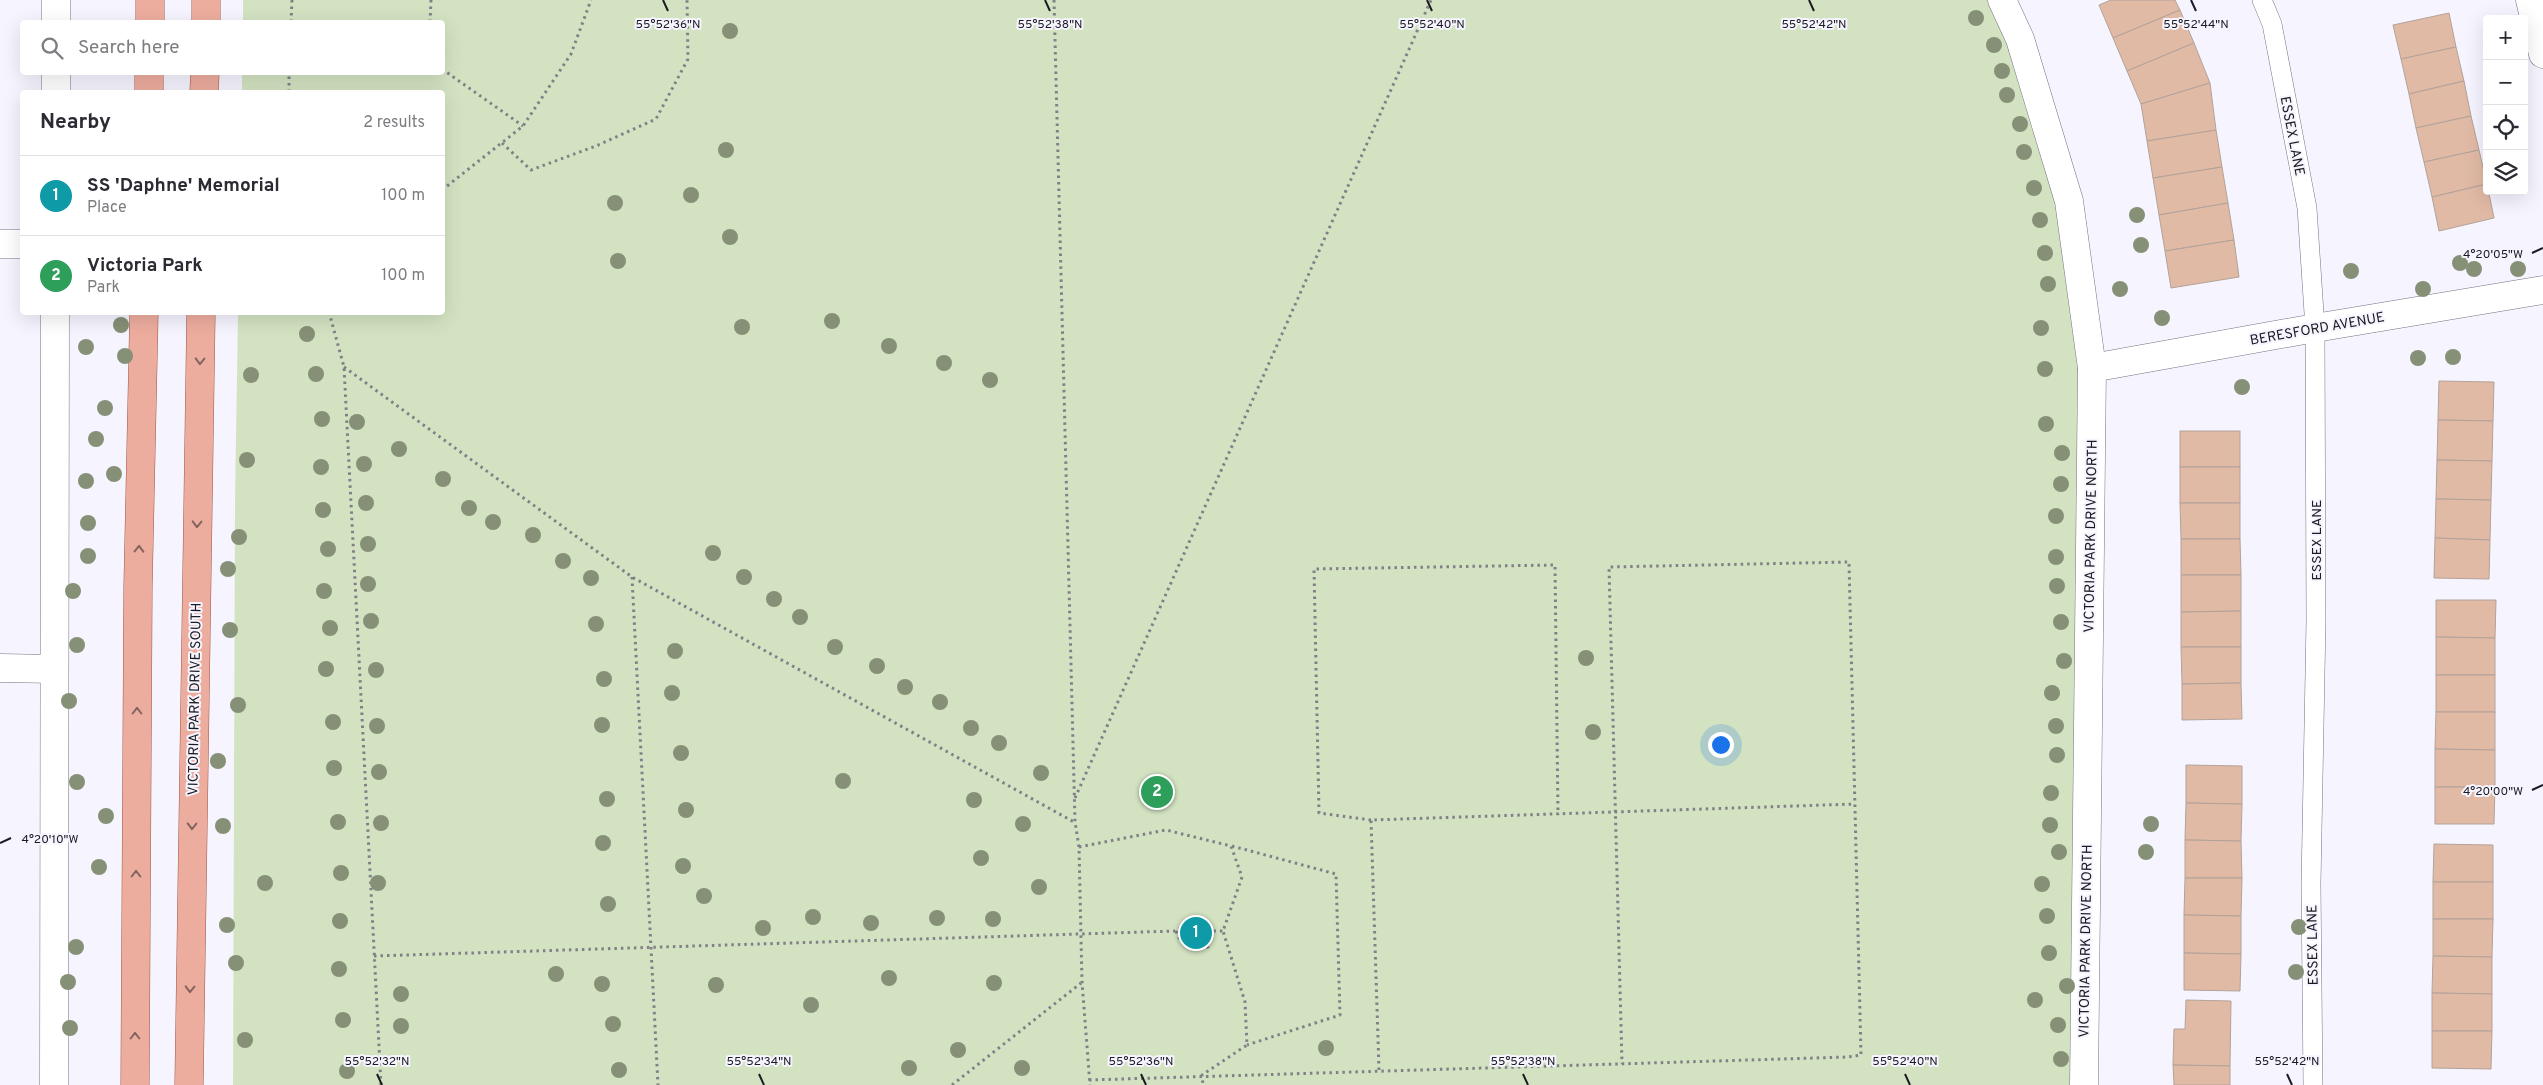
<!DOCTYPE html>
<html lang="en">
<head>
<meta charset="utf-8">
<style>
  body { margin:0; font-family:Overpass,sans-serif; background:#f7f7f7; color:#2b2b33 }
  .controls { position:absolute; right:15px; top:15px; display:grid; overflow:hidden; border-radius:5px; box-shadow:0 5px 20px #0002 }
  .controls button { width:45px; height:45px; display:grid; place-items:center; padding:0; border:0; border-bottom:1px solid #e1e1e2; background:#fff; color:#2b2b33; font:25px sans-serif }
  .you { position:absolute; left:1720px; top:744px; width:18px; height:18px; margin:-12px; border:4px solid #fff; border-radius:50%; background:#1a73e8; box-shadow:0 0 0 8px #1a73e833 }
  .badge { display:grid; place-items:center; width:32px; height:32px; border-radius:50%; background:#2563eb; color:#fff; font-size:16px; font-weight:700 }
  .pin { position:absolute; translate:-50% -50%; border:2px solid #fff; box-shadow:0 1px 5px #0006 }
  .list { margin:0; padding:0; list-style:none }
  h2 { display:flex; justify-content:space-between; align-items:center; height:65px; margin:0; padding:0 20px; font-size:21px }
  h2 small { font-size:16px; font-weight:400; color:#7c7c81 }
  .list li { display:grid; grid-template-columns:32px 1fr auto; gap:15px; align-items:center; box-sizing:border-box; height:80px; padding:0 20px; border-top:1px solid #e1e1e2 }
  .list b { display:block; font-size:19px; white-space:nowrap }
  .list p { margin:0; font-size:16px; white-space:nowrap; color:#7c7c81 }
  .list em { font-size:16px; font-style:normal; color:#7c7c81 }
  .icon { flex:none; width:28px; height:28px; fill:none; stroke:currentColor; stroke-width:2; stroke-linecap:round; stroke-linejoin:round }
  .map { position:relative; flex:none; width:2543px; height:1085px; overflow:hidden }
  .search { position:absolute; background:#fff; box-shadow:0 5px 20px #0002; left:20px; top:20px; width:425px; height:55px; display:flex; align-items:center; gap:12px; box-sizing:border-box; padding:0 18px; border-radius:5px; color:#7c7c81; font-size:19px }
  .panel { position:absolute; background:#fff; box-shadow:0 5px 20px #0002; left:20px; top:90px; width:425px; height:225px; border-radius:5px }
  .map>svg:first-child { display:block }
  .green { fill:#d3e3c2 }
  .building { fill:#e1baa6; stroke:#b2a29a }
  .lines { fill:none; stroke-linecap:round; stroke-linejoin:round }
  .service-casing { stroke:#747280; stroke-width:20 }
  .minor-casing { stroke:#747280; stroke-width:29 }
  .tertiary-casing { stroke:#747280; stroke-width:29 }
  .primary-casing { stroke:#9c5649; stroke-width:29 }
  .path { stroke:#818088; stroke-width:3; stroke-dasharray:2.5 4; stroke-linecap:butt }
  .service { stroke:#fff; stroke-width:19 }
  .minor { stroke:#fff; stroke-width:28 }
  .tertiary { stroke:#fff; stroke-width:28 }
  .primary { stroke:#edad9e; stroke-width:28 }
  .tree { fill:#869076 }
  .oneway { stroke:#846460 }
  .ticks { fill:none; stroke:#1c1b21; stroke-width:2 }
  .labels { text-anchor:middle; stroke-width:4; stroke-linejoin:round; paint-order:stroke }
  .street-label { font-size:14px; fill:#1c1b21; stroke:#f6f5ff }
  .ticks-label { font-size:12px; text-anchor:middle; fill:#1c1b21; stroke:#f6f5ff; stroke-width:4; stroke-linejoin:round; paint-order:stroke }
</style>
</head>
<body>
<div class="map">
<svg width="2543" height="1085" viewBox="0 0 2543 1085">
  <rect width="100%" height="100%" fill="#f6f5ff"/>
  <!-- green -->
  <polygon class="green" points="243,0 2002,0 2020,39 2092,368 2072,1085 233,1085 235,500 238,313 442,312 442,92 242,92 242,73 442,72 442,22 243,22"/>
  <!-- building -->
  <g class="building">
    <polygon points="2111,0 2175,0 2180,10 2113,38 2099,5"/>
    <polygon points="2180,10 2194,43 2127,71 2113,38"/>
    <polygon points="2449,13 2456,47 2401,59 2393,25"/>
    <polygon points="2194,43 2210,83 2141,104 2127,71"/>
    <polygon points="2456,47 2464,81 2409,94 2401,59"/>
    <polygon points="2464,81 2471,116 2416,128 2409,94"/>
    <polygon points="2210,83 2216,130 2147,141 2141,104"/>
    <polygon points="2471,116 2479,150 2424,162 2416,128"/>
    <polygon points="2216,130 2222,167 2153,178 2147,141"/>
    <polygon points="2479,150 2487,184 2432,197 2424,162"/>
    <polygon points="2222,167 2228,203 2159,215 2153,178"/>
    <polygon points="2487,184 2494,218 2439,231 2432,197"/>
    <polygon points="2228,203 2234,240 2165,251 2159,215"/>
    <polygon points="2234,240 2239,277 2171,288 2165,251"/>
    <polygon points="2439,381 2494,382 2493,421 2438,420"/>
    <polygon points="2438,420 2493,421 2492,461 2437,460"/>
    <rect x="2180" y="431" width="60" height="36"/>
    <polygon points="2437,460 2492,461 2491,500 2436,499"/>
    <rect x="2180" y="467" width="60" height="36"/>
    <polygon points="2436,499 2491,500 2490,540 2435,538"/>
    <polygon points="2180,503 2240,503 2240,539 2181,539"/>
    <polygon points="2435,538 2490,540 2489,579 2434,578"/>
    <polygon points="2181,539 2240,539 2241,575 2181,575"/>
    <polygon points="2181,575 2241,575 2241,611 2181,612"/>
    <polygon points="2436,600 2496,600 2495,638 2436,637"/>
    <polygon points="2241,611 2241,647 2181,647 2181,612"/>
    <polygon points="2436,637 2495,638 2495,675 2436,675"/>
    <polygon points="2181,647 2241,647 2241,683 2182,684"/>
    <rect x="2436" y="675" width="59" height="37"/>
    <polygon points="2241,683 2242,719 2182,720 2182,684"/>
    <polygon points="2436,712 2495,712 2495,750 2435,749"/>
    <polygon points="2435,749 2495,750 2495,787 2435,787"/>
    <polygon points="2186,765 2242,766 2242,804 2186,803"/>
    <polygon points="2435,787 2495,787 2494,824 2435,824"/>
    <polygon points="2186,803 2242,804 2241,841 2185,840"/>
    <polygon points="2185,840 2241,841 2242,878 2185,878"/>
    <polygon points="2434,844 2493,845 2493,882 2433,882"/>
    <polygon points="2185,878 2242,878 2241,916 2184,915"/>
    <rect x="2433" y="882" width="60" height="37"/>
    <polygon points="2184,915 2241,916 2241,954 2184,953"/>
    <polygon points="2433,919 2493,919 2492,957 2433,956"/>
    <polygon points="2184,953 2241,954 2240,991 2184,990"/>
    <polygon points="2433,956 2492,957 2492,994 2432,993"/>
    <polygon points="2432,993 2492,994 2492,1031 2432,1031"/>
    <polygon points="2186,1000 2231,1001 2230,1066 2173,1065 2174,1029 2185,1029"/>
    <polygon points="2432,1031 2492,1031 2491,1069 2432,1068"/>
    <polygon points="2173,1065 2230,1066 2230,1085 2174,1085"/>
  </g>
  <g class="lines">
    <defs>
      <polyline id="service" points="2262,0 2272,24 2307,208 2315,328 2316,621 2311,884 2313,1085"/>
      <g id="minor">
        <polyline points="2530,0 2543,54"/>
        <polyline points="56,22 56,0"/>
        <polyline points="56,92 56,72"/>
        <polyline points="0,244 22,244"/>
        <polyline points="2092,368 2315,328 2543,290"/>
        <polyline points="0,668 54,669"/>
        <polyline points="54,1085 55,312"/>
      </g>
      <polyline id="tertiary" points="2002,0 2020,39 2069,201 2092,368 2084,1085"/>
      <g id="primary">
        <polyline points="150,22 150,0"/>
        <polyline points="206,22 206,0"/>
        <polyline points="149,92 149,72"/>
        <polyline points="204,92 205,72"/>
        <polyline points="135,1085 138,587 144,312"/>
        <polyline points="189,1085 201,312"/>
      </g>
    </defs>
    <!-- service casing -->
    <use href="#service" class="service-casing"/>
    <!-- minor casing -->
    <use href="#minor" class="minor-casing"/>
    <!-- tertiary casing -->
    <use href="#tertiary" class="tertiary-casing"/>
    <!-- primary casing -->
    <use href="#primary" class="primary-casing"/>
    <!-- path -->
    <g class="path">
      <polyline points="1054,0 1075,822 1079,847 1082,982 1090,1085"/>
      <polyline points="291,22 292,0"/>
      <polyline points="430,22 431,0"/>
      <polyline points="442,69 523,126"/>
      <polyline points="289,92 289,72"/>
      <polyline points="502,143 531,170 596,146 656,119 688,59 687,0"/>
      <polyline points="442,190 523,126 571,54 591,0"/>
      <polyline points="329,312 344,367 381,1085"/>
      <polyline points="344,367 632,577 1074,822"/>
      <polyline points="632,577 658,1085"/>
      <polyline points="1075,798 1431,0"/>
      <polyline points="1371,820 1319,813 1314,569 1555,565 1558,815"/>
      <polyline points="1232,846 1336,874 1340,1015 1247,1045"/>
      <polyline points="1079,847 1166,830 1231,846 1242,877 1223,931 1245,1002 1247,1045 1202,1075 1203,1085"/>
      <polyline points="1176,931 1180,940 1194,949 1208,947 1212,931 1223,931"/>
      <polyline points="374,956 1175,931 1196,920 1206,922 1212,931"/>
      <polyline points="1379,1070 1371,820 1855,804"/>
      <polyline points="1089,1080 1848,1057 1861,1055 1849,562 1609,567 1622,1064"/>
      <polyline points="952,1085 1081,983"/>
    </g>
    <!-- service -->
    <use href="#service" class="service"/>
    <!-- minor -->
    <use href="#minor" class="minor"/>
    <!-- tertiary -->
    <use href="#tertiary" class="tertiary"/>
    <!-- primary -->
    <use href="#primary" class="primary"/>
  </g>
  <!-- trees -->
  <g class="tree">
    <circle cx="1976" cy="18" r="8"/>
    <circle cx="730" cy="31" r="8"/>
    <circle cx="1994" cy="45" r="8"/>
    <circle cx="2002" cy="71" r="8"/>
    <circle cx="2007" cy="95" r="8"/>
    <circle cx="2020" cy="124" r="8"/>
    <circle cx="726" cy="150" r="8"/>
    <circle cx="2024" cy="152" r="8"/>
    <circle cx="2034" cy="188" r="8"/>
    <circle cx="691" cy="195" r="8"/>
    <circle cx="615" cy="203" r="8"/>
    <circle cx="2137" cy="215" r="8"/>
    <circle cx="2040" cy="220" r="8"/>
    <circle cx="730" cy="237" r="8"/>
    <circle cx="2141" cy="245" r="8"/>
    <circle cx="2045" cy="253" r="8"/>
    <circle cx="618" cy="261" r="8"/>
    <circle cx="2460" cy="263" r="8"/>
    <circle cx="2474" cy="269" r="8"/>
    <circle cx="2518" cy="269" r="8"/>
    <circle cx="2351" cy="271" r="8"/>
    <circle cx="2048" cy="284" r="8"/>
    <circle cx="2120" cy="289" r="8"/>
    <circle cx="2423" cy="289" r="8"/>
    <circle cx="2162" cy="318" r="8"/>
    <circle cx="832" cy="321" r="8"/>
    <circle cx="121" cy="325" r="8"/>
    <circle cx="742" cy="327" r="8"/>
    <circle cx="2041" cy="328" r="8"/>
    <circle cx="307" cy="334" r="8"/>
    <circle cx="889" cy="346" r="8"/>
    <circle cx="86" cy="347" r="8"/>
    <circle cx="125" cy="356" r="8"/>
    <circle cx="2453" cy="357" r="8"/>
    <circle cx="2418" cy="358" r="8"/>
    <circle cx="944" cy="363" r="8"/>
    <circle cx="2045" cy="369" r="8"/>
    <circle cx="316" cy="374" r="8"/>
    <circle cx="251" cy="375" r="8"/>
    <circle cx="990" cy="380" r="8"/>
    <circle cx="2242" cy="387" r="8"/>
    <circle cx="105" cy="408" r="8"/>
    <circle cx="322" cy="419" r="8"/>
    <circle cx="357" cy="422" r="8"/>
    <circle cx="2046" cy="424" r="8"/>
    <circle cx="96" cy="439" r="8"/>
    <circle cx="399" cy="449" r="8"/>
    <circle cx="2062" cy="453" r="8"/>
    <circle cx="247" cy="460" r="8"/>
    <circle cx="364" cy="464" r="8"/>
    <circle cx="321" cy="467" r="8"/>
    <circle cx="114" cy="474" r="8"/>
    <circle cx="443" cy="479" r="8"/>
    <circle cx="86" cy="481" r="8"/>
    <circle cx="2061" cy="484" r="8"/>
    <circle cx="366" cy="503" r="8"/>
    <circle cx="469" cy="508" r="8"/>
    <circle cx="323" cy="510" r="8"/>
    <circle cx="2056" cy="516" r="8"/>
    <circle cx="493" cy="522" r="8"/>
    <circle cx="88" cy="523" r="8"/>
    <circle cx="533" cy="535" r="8"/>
    <circle cx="239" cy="537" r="8"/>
    <circle cx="368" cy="544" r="8"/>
    <circle cx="328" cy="549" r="8"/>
    <circle cx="713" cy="553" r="8"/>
    <circle cx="88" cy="556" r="8"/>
    <circle cx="2056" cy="557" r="8"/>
    <circle cx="563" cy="561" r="8"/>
    <circle cx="228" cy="569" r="8"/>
    <circle cx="744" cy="577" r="8"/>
    <circle cx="591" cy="578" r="8"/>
    <circle cx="368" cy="584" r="8"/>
    <circle cx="2057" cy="586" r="8"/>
    <circle cx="73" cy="591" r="8"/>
    <circle cx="324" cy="591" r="8"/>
    <circle cx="774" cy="599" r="8"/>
    <circle cx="800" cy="617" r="8"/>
    <circle cx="371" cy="621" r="8"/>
    <circle cx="2061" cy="622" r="8"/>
    <circle cx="596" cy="624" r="8"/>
    <circle cx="330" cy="628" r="8"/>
    <circle cx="230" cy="630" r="8"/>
    <circle cx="77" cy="645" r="8"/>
    <circle cx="835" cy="647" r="8"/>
    <circle cx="675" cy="651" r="8"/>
    <circle cx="1586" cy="658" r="8"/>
    <circle cx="2064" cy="661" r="8"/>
    <circle cx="877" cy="666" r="8"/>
    <circle cx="326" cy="669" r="8"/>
    <circle cx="376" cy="670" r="8"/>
    <circle cx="604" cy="679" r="8"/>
    <circle cx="905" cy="687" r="8"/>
    <circle cx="672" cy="693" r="8"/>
    <circle cx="2052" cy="693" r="8"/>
    <circle cx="69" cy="701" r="8"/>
    <circle cx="940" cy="702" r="8"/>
    <circle cx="238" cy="705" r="8"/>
    <circle cx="333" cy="722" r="8"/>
    <circle cx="602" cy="725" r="8"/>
    <circle cx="377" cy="726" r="8"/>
    <circle cx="2056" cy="726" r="8"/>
    <circle cx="971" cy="728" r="8"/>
    <circle cx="1593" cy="732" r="8"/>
    <circle cx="999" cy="743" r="8"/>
    <circle cx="681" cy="753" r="8"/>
    <circle cx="2057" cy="755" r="8"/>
    <circle cx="218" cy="761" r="8"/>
    <circle cx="334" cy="768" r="8"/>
    <circle cx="379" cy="772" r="8"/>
    <circle cx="1041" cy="773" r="8"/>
    <circle cx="843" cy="781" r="8"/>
    <circle cx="77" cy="782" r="8"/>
    <circle cx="2051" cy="793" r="8"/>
    <circle cx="607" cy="799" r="8"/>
    <circle cx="974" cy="800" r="8"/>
    <circle cx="686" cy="810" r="8"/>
    <circle cx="106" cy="816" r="8"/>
    <circle cx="338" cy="822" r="8"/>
    <circle cx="381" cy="823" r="8"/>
    <circle cx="1023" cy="824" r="8"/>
    <circle cx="2151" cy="824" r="8"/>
    <circle cx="2050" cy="825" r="8"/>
    <circle cx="223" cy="826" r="8"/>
    <circle cx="603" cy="843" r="8"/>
    <circle cx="2059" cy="852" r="8"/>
    <circle cx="2146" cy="852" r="8"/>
    <circle cx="981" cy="858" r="8"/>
    <circle cx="683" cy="866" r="8"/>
    <circle cx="99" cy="867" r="8"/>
    <circle cx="341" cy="873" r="8"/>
    <circle cx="265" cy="883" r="8"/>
    <circle cx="378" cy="883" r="8"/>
    <circle cx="2042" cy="884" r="8"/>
    <circle cx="1039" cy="887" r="8"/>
    <circle cx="704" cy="896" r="8"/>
    <circle cx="608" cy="904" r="8"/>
    <circle cx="2047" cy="916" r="8"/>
    <circle cx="813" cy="917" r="8"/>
    <circle cx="937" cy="918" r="8"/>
    <circle cx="993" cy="919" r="8"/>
    <circle cx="340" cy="921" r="8"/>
    <circle cx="871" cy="923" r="8"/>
    <circle cx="227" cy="925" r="8"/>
    <circle cx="2299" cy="927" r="8"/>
    <circle cx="763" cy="928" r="8"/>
    <circle cx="76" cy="947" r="8"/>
    <circle cx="2049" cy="953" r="8"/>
    <circle cx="236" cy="963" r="8"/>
    <circle cx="339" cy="969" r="8"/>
    <circle cx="2296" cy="972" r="8"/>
    <circle cx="556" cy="974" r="8"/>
    <circle cx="889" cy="978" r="8"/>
    <circle cx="68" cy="982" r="8"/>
    <circle cx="994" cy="983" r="8"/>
    <circle cx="602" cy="984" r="8"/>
    <circle cx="716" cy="985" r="8"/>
    <circle cx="2067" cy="986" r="8"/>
    <circle cx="401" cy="994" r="8"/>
    <circle cx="2035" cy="1000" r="8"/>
    <circle cx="811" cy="1005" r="8"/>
    <circle cx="343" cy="1020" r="8"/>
    <circle cx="613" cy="1024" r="8"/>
    <circle cx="2058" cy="1025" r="8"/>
    <circle cx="401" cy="1026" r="8"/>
    <circle cx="70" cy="1028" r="8"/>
    <circle cx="245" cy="1040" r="8"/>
    <circle cx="1326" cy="1048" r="8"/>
    <circle cx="958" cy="1050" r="8"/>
    <circle cx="2061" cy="1059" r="8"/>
    <circle cx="909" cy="1068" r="8"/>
    <circle cx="1022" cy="1068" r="8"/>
    <circle cx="619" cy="1070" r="8"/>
    <circle cx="347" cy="1071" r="8"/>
  </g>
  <!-- one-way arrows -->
  <defs><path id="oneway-chevron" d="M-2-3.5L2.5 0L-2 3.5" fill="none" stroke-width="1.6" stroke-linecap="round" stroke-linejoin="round" transform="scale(1.25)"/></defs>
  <g class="oneway">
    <use href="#oneway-chevron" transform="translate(200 361) rotate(91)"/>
    <use href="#oneway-chevron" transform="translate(197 524) rotate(91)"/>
    <use href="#oneway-chevron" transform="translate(139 549) rotate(-89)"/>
    <use href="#oneway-chevron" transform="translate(137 711) rotate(-90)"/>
    <use href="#oneway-chevron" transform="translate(192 826) rotate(91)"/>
    <use href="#oneway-chevron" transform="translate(136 874) rotate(-90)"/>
    <use href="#oneway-chevron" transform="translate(190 989) rotate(91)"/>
    <use href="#oneway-chevron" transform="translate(135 1036) rotate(-90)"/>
  </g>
  <!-- ticks -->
  <path class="ticks" d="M663,0L668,11M1045,0L1050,11M1427,0L1432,11M1809,0L1814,11M2191,0L2196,11M2532,253L2543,248M2532,790L2543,785M0,843L11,838M377,1074L382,1085M759,1074L764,1085M1141,1074L1146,1085M1523,1074L1528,1085M1905,1074L1910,1085M2287,1074L2292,1085"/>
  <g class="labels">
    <!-- street labels -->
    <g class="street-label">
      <text transform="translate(2293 136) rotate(79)" y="5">ESSEX LANE</text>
      <text transform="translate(2317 328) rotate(-10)" y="5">BERESFORD AVENUE</text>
      <text transform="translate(2090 536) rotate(-89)" y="5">VICTORIA PARK DRIVE NORTH</text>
      <text transform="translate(2316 540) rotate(-90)" y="5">ESSEX LANE</text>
      <text transform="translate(194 699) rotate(-89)" y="5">VICTORIA PARK DRIVE SOUTH</text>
      <text transform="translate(2085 941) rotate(-89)" y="5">VICTORIA PARK DRIVE NORTH</text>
      <text transform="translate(2312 945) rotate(-91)" y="5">ESSEX LANE</text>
    </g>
  </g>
  <g class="ticks-label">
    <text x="668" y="28">55°52'36"N</text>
    <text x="1050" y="28">55°52'38"N</text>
    <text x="1432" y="28">55°52'40"N</text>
    <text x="1814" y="28">55°52'42"N</text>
    <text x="2196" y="28">55°52'44"N</text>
    <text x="2493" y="258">4°20'05"W</text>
    <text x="2493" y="795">4°20'00"W</text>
    <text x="50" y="843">4°20'10"W</text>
    <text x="377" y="1065">55°52'32"N</text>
    <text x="759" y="1065">55°52'34"N</text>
    <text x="1141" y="1065">55°52'36"N</text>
    <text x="1523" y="1065">55°52'38"N</text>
    <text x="1905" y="1065">55°52'40"N</text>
    <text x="2287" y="1065">55°52'42"N</text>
  </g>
</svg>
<div class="controls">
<button>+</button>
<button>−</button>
<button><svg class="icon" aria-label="locate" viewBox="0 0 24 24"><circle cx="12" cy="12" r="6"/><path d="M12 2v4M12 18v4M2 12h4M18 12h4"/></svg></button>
<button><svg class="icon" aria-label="layers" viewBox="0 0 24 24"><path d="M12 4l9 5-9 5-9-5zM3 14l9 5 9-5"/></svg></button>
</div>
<div class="you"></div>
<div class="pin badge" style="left:1196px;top:933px;background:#0f9aa8">1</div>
<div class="pin badge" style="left:1157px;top:792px;background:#2e9e5b">2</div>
<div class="search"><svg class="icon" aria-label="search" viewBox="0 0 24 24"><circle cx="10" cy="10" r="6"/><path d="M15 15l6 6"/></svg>Search here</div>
<section class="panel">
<h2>Nearby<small>2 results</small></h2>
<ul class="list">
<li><span class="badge" style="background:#0f9aa8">1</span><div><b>SS 'Daphne' Memorial</b><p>Place</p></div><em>100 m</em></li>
<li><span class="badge" style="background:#2e9e5b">2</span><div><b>Victoria Park</b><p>Park</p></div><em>100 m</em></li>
</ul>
</section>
</div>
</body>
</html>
